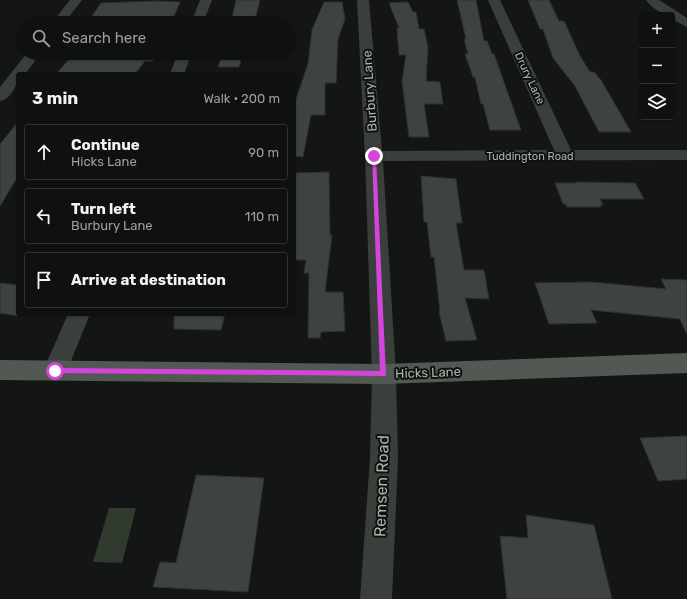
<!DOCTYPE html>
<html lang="en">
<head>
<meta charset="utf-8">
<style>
  body { margin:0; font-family:Rubik,sans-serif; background:#1d1e1e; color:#f1f3f6 }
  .controls { position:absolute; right:12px; top:12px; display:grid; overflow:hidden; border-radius:4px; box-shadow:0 1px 3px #0004 }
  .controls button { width:36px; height:36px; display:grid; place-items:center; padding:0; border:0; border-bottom:1px solid #2f3030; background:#0f1010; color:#f1f3f6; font:20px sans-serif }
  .stop { position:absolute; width:12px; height:12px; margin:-9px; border:3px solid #d644de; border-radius:50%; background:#fff }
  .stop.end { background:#d644de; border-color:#fff; box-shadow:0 1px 4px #0008 }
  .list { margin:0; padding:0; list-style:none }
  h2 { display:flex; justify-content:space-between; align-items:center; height:52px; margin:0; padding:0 16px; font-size:17px }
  h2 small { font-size:13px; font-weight:400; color:#9b9d9f }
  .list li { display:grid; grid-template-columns:26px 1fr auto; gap:12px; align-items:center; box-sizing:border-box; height:56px; margin:0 8px 8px; padding:0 8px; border:1px solid #2f3030; border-radius:4px }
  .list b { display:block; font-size:15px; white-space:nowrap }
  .list p { margin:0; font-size:13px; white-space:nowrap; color:#9b9d9f }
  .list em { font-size:13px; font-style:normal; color:#9b9d9f }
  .icon { flex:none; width:22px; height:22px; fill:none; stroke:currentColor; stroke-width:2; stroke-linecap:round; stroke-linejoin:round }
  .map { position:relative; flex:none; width:687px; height:599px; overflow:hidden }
  .search { position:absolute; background:#0f1010; box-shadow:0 1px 3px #0004; left:16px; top:16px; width:280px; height:44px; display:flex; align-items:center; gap:10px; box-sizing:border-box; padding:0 14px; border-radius:22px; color:#9b9d9f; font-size:15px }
  .panel { position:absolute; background:#0f1010; box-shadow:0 1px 3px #0004; left:16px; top:72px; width:280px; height:244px; border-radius:4px }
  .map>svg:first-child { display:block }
  .water { fill:#313a2e }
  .building { fill:#3e433f; stroke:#2f322f }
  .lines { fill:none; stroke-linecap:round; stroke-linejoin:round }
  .minor { fill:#3b3f3b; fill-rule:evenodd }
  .major { fill:#525953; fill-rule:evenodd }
  .route { fill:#d644de }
  .labels { text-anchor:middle; stroke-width:4; stroke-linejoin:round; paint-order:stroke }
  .far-street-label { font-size:11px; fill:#a8b5a8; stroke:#0f1110 }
  .street-label { font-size:13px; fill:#a8b5a8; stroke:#0f1110 }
  .near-street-label { font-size:16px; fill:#a8b5a8; stroke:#0f1110 }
</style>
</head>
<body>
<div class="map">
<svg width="687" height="599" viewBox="0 0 687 599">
  <rect width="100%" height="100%" fill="#141615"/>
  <!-- water -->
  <polygon class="water" points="109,508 136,508 122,563 93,562"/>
  <!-- building -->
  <g class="building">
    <polygon points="236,0 260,0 254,23 231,23"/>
    <polygon points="457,0 476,0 484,41 487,41 492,54 494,54 521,130 490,130 483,104 481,104 475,77 473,77 465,54 468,54 464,39 466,39"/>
    <polygon points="528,0 549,0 559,21 564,21 580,56 590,72 594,72 601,80 631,132 599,132 575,86 553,58 543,29 540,29"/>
    <polygon points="156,1 180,2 171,23 88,22 101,3"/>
    <polygon points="324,2 342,2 345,19 338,39 336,83 325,83 325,115 311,115 303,157 294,156 294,105 308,64 312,30"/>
    <polygon points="408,2 413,12 416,12 419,29 424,29 428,47 426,81 440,82 443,104 424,104 429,137 409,137 402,81 406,55 399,55 397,28 399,28 389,3"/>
    <polygon points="70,53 156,53 153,61 145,61 135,74 56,74 71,57 67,57"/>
    <polygon points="223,53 243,53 239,67 218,67"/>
    <polygon points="18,122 18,176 0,206 0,144"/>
    <polygon points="329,172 330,235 332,235 325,292 343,292 345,331 321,332 320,338 308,338 309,273 304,273 306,260 294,260 294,198 296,173"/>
    <polygon points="421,176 456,179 462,223 456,223 464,270 484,270 489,299 465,298 477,340 446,341 439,312 440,312 434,257 431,257 427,222 424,222"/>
    <polygon points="576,182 635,183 644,199 600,199 603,205 600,205 601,207 567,207 566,204 563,204 555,183 576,183"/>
    <polygon points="661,279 687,280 687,334 680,319 591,310 597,323 549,324 535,283 591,282 666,289"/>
    <polygon points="0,283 18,285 18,316 0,313"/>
    <polygon points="174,314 225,314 221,330 174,329"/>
    <polygon points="687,436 687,479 658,481 640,438"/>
    <polygon points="196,475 264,478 248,592 153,587 160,562 176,563"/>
    <polygon points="526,515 594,525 612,599 507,599 500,536 528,538"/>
  </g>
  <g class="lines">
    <!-- minor -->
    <g class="minor">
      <polygon points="70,0 82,0 64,23 52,23"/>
      <polygon points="200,0 212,0 203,23 191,23"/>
      <polygon points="357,0 369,0 382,151 554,150 488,0 500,0 571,150 687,150 687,160 383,161 396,374 398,458 392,599 360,599 370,458 372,374 365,156"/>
      <path d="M646,0H659L687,18V27L672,19V15C662,15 652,8 646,0Z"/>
      <path d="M27,53H41L25,74H18C18,85 11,99 0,101V87Z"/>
      <polygon points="178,53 192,53 184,74 170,74"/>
      <polygon points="68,314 90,314 64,378 55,381 46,378 43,371"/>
    </g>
    <!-- major -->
    <polygon class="major" points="687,353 687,373 384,384 0,380 0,360 384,364"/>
  </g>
  <!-- route -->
  <polygon class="route" points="372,155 376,156 386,376 52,373 51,371 55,368 380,371"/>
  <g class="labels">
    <!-- far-street labels -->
    <g class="far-street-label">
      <text transform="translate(530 78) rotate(65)" y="4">Drury Lane</text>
      <text x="530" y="160">Tuddington Road</text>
    </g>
    <!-- street labels -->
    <g class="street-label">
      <text transform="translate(369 91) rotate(-94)" y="5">Burbury Lane</text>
      <text transform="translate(428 372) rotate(-2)" y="5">Hicks Lane</text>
    </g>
    <!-- near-street labels -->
    <g class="near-street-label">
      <text transform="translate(381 486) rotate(-88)" y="6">Remsen Road</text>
    </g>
  </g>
</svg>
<div class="controls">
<button>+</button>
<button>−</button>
<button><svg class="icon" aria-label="layers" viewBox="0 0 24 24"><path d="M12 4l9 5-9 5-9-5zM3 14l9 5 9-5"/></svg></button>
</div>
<div class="stop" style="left:55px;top:371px"></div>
<div class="stop end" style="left:374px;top:156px"></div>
<div class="search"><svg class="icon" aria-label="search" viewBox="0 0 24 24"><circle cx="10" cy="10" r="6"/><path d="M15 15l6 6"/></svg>Search here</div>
<section class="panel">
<h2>3 min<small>Walk · 200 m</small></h2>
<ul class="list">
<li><svg class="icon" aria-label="ahead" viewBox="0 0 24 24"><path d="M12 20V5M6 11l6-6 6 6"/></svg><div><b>Continue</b><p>Hicks Lane</p></div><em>90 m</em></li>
<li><svg class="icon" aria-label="left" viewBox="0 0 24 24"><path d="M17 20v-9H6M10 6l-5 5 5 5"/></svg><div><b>Turn left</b><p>Burbury Lane</p></div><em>110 m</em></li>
<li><svg class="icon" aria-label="arrive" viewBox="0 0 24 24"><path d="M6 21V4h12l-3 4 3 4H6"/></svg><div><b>Arrive at destination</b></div></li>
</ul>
</section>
</div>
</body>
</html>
